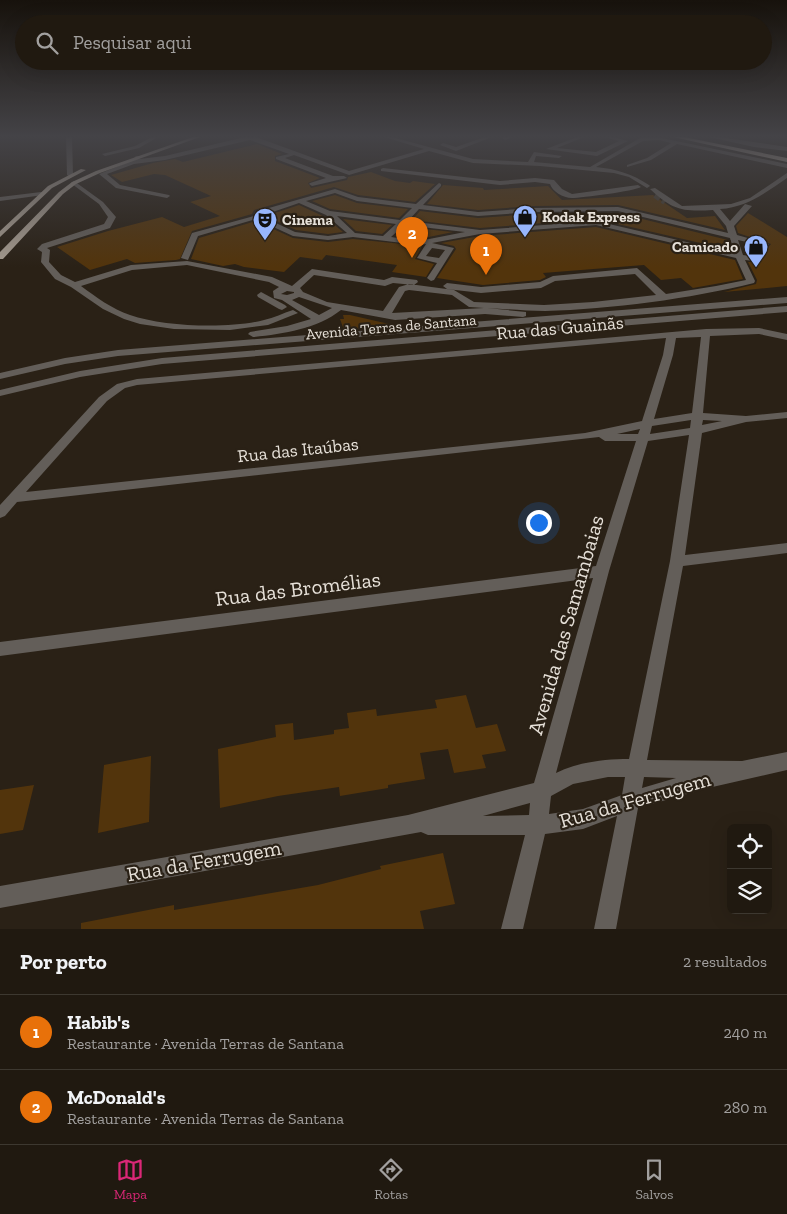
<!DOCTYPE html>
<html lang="pt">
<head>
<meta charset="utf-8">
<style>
  body { margin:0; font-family:"Zilla Slab",serif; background:#2d261e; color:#f1f3f6 }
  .controls { position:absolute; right:15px; bottom:15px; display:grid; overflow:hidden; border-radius:8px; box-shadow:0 5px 20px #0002 }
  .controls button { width:45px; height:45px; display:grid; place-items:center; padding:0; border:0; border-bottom:1px solid #3d3830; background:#201910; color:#f1f3f6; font:25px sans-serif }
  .you { position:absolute; left:538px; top:522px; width:18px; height:18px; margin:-12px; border:4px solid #fff; border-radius:50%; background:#1a73e8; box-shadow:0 0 0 8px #1a73e833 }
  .badge { display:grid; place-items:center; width:32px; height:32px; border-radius:50%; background:#db2777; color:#fff; font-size:16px; font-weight:700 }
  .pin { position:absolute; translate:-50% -41px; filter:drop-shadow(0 1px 2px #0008) }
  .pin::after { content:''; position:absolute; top:26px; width:18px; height:15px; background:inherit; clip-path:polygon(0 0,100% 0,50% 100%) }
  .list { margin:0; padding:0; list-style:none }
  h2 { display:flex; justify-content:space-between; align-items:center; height:65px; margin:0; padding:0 20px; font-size:21px }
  h2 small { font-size:16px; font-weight:400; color:#a2a09f }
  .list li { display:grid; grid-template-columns:32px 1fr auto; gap:15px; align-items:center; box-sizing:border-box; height:75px; padding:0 20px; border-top:1px solid #3d3830 }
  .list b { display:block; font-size:19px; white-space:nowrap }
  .list p { margin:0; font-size:16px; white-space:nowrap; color:#a2a09f }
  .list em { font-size:16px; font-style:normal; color:#a2a09f }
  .icon { flex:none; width:28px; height:28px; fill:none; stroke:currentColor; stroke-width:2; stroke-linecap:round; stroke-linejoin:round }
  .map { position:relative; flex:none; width:787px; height:929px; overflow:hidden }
  .search { position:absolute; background:#201910; box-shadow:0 5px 20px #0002; left:15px; right:15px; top:15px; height:55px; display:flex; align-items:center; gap:12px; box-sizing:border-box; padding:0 18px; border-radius:28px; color:#a2a09f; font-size:19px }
  .sheet { height:215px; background:#201910 }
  nav { display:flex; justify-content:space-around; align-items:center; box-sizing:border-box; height:70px; border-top:1px solid #3d3830; background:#201910; font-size:14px; color:#a2a09f }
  nav a { display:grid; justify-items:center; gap:2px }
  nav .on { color:#db2777 }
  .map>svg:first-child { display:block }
  .building { fill:#52340c }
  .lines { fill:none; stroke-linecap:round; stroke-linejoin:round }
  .minor-tunnel { stroke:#463e33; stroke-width:6; stroke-dasharray:6 3; stroke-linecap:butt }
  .minor { fill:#635e59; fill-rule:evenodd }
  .major { fill:#a49a8e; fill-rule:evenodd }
  .highway { fill:#beb1a3; fill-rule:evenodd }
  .labels { text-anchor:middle; stroke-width:4.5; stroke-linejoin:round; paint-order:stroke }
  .far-poi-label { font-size:15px; font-weight:bold; fill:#e6e0d8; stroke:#2a2116; text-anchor:start }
  .far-street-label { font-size:15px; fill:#e6e0d8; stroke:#2a2116 }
  .street-label { font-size:18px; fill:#e6e0d8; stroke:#2a2116 }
  .near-street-label { font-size:21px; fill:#e6e0d8; stroke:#2a2116 }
</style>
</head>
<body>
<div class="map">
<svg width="787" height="929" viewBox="0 0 787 929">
  <rect width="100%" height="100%" fill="#2a2116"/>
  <!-- building -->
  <g class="building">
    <polygon points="257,144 282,154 275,156 275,161 320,178 308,183 311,188 347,180 348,177 371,172 395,181 410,183 413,181 435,184 415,202 358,195 334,187 254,210 252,214 192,231 180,259 176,260 135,263 127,259 90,270 57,247 108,231 162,217 184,227 220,216 190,202 211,196 165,175 154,174 122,182 111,175 153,163 175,159 183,162"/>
    <polygon points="443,185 483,188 484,190 548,186 562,200 653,195 687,218 715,216 725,230 618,205 533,206 478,210 427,204"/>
    <polygon points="335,195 357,203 408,209 399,218 330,209 312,201"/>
    <polygon points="299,205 325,217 343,232 328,234 296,230 266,216"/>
    <polygon points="420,211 478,218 533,214 618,213 728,240 731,250 596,219 480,228 412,220"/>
    <polygon points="748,213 787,237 787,286 724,292 756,284 757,280 748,262 755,262 771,244 738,233 736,226"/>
    <polygon points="343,219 392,225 382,234 356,231"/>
    <polygon points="256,221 293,238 328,242 353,239 422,246 415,259 434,264 426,277 392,272 397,265 326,255 322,260 300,257 284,272 244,267 235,264 223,266 191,259 199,238"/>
    <polygon points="405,227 453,232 419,239 395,236"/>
    <polygon points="596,227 735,260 743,279 693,288 681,278 661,280 644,265 543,273 546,277 540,280 483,285 437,278 456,249 454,246 441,243 480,236"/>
    <polygon points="343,315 350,315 389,324 389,326 344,330 340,319 344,319"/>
    <polygon points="466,695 476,728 497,724 506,751 482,755 486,768 454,773 448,749 420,753 425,779 388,785 388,788 340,796 339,787 278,796 220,808 218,749 276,737 275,725 293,723 294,740 334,734 334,730 349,728 347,713 376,709 377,716 437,708 435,700"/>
    <polygon points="151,756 149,822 98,833 104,765"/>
    <polygon points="34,785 23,830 0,834 0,790"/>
    <polygon points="443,853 455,904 420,911 424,929 81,929 81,923 174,905 174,910 318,885 381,869 380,866"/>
  </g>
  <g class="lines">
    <!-- minor-tunnel -->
    <polyline class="minor-tunnel" points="655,195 665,202"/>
    <!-- minor -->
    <g class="minor">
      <polygon points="66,137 72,137 73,175 70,177 67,175"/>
      <polygon points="152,137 158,137 139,148 105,156 102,154 135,146"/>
      <path d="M245,137H256L349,171L424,149L384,137H392L473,159L528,162L534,152L562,156L559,158L536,156L534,162L590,167L640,138L657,137L787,164V168L677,144L651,160L627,167V165L647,158L671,143L659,140L643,141L596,167C617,169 632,174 649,185L650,186L647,188L629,177L614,173L540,166L473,163L429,151L349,175L294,155L285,158L333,176H344L347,178L312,186L309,184L310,183L326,178L276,159V157L289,154L250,140L165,160L134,164L107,174L120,185L169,195L170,196L167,198L116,188L99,174L131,161L136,156H140L139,159L165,156Z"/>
      <polygon points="485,137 492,137 456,151 440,145 443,143 456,147"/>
      <polygon points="504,137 513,137 505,140 502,138"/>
      <polygon points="577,137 584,137 557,148 596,152 619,141 604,137 613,137 628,141 597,156 546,149"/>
      <polygon points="709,137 719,137 787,147 787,151 754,147"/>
      <path d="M383,168L500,181L535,178L554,180L562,189L572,194L638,185L641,187C635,191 581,198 572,198C563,198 552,191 550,184L535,182L500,185L381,171V169Z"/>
      <path d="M787,173V178C765,193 747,207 720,209L730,221L745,204L752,206L734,226L737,235L769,244L754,261L745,260L755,281L754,283C689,299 612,309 545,311C526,311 506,309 487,308L526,312V316L523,317L485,314L395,320L341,310C317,329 283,334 253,337L248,334L250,332L287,326L311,319L282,300L274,298L273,291L279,287L269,282L187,265L132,270L81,286C96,297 112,309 130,315C164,327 230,329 264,320C274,318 283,313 293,310L298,313L268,325L230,330L174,329L140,324L124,319L103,309L71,287L55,279L41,262L42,252L37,249L42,244L104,224L108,217L99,204L72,184L71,183L74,181L103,202L116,217L110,228L47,248L50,250L49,262L61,275L75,282L131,265L187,261L272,277L292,286L312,269L384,280L392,277L417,280L418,282L414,285L393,283L385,286L314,275L300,288L303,292L327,302L383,311L399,287L409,284L454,290L474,302L544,305L593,302L656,295L635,274L555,281L541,288L481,293L447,289L443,286L447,283L481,287L540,282L553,276L637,268L666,294L716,286L746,280L736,258L596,225L480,234L432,243L454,248L434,280L431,281L427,278L437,263L417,258L426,244L419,245L353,237L328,240L293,236L256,219L198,236L188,260L181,258L192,233L254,216L255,212L335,189L358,197L416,204L439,183L441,184V186L423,205L478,212L533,208L618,207L728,233L726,226L713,210C683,212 672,210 650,189L655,188L682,206L731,204L750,198ZM335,193L357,201L412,208L400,220L330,211L306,201ZM299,203L326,215L347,233L328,236L295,232L261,216ZM419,209L478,216L533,212L618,211L730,238L734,253L596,221L480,230L408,221ZM337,216L396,224L383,236L355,233ZM404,225L465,232L419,241L391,237ZM738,240L760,245L749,256L743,255ZM432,248L445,250L439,258L426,256ZM409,290L452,295L469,307L484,308L392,313L405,291ZM287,291L294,292V293L287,295L281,294ZM299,297L332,308L319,315L292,300Z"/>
      <polygon points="41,192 43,193 43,195 0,201 0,197"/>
      <polygon points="261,292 285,305 287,307 282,310 279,309 258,297 257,295"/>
      <polygon points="787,297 787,303 118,356 65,364 0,379 0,373 65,358 118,350"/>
      <polygon points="787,306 787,312 162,364 80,377 0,396 0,390 80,371 162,358"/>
      <path d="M759,328L787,334V340L759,334L710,336L703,413L746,416L787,412V418L746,422L702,433L685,555L787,543V553L683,566L647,760L742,761L787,752V770L708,788L638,808L616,929H594L617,816L583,829L545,834L523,929H501L525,835H428L421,832L0,908V886L408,815L534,783L593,578L0,656V642L596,566L636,441H605L599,437L17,502L5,516L0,518V505L99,397L117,384L137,379L706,329ZM701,337L692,413L654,419L673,355L676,338ZM666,338L663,355L642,421L585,433L26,492L107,401L125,388L137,385ZM691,420L690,428L650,434L652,426ZM703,420L722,421L702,425ZM640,429L638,434H617ZM689,435L670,561L629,759C605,759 578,762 556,773L609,571L648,441ZM608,777H625L622,795L583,809L549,814L551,796L573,784ZM644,777L676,778L642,788ZM530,803L529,815L483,816Z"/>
    </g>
    <!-- major -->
    <g class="major">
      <polygon points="193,137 200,137 100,173 76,184 63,194 3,259 0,259 0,252 59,192 72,182 96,171"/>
      <polygon points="81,169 86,170 52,188 0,237 0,231 48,186"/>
    </g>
    <!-- highway -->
    <polygon class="highway" points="673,137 684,137 787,158 787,162"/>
  </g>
  <!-- sky -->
  <linearGradient id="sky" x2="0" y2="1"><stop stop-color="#17120c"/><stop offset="0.51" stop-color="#444347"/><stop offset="1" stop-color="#444347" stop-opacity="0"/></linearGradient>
  <rect width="787" height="267" fill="url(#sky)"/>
  <!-- icons -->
  <defs>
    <symbol id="shop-pin" viewBox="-11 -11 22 30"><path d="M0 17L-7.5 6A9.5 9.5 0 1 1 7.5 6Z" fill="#97b6fd" stroke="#2a2116"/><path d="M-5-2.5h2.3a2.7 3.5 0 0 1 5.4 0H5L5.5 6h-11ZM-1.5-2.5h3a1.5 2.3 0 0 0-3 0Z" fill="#111"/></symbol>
    <symbol id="theatre-pin" viewBox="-11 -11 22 30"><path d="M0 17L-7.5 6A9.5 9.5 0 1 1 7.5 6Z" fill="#97b6fd" stroke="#2a2116"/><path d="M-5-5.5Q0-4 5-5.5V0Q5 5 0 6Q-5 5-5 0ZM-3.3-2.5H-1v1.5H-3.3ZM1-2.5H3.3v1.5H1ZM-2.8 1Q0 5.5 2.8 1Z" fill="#111"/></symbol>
  </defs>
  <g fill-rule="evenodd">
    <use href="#shop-pin" x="511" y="203" width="28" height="38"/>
    <use href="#theatre-pin" x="251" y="206" width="28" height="38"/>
    <use href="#shop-pin" x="742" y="233" width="28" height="38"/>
  </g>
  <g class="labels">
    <!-- far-poi labels -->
    <g class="far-poi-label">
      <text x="542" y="222">Kodak Express</text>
      <text x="282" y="225">Cinema</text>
      <text x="738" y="252" text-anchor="end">Camicado</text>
    </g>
    <!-- far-street labels -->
    <g class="far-street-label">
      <text transform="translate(391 327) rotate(-5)" y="5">Avenida Terras de Santana</text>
    </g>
    <!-- street labels -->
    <g class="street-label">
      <text transform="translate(560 328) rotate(-5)" y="6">Rua das Guainãs</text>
      <text transform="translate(298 450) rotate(-6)" y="6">Rua das Itaúbas</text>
    </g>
    <!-- near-street labels -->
    <g class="near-street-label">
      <text transform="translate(298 589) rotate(-7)" y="7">Rua das Bromélias</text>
      <text transform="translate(566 625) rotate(-74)" y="7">Avenida das Samambaias</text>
      <text transform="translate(635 800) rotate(-16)" y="7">Rua da Ferrugem</text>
      <text transform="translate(204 861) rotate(-10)" y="7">Rua da Ferrugem</text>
    </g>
  </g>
</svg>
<div class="controls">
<button><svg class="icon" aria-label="locate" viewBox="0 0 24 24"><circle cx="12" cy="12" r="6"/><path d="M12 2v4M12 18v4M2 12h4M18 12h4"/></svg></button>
<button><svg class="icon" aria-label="layers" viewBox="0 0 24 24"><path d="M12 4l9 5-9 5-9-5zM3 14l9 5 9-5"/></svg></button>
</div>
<div class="you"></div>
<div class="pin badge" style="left:486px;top:275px;background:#e8710a">1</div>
<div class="pin badge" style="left:412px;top:258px;background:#e8710a">2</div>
<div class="search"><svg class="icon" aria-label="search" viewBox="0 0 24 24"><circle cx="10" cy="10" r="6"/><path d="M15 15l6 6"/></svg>Pesquisar aqui</div>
</div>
<section class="sheet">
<h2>Por perto<small>2 resultados</small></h2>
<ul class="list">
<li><span class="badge" style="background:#e8710a">1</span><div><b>Habib's</b><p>Restaurante · Avenida Terras de Santana</p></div><em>240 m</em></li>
<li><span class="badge" style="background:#e8710a">2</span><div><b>McDonald's</b><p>Restaurante · Avenida Terras de Santana</p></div><em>280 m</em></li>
</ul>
</section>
<nav>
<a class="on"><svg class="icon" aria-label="map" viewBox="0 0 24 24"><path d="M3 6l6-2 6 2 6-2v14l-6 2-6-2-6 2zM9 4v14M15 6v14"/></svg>Mapa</a>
<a><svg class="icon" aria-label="directions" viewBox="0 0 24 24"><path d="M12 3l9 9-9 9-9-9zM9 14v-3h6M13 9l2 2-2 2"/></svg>Rotas</a>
<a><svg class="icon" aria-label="saved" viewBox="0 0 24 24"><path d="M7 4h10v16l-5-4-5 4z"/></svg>Salvos</a>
</nav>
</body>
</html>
